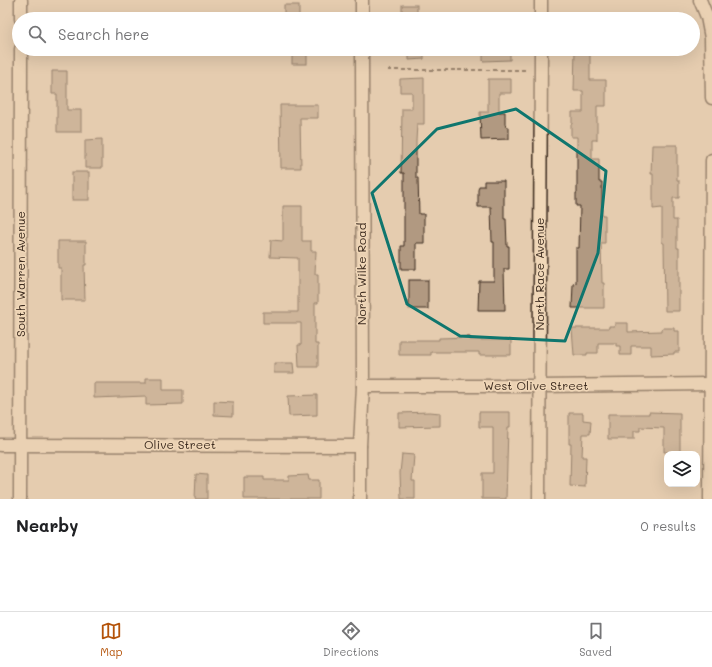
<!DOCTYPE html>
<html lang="en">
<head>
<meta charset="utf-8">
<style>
  body { margin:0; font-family:Mali,sans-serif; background:#f6f6f6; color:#202124 }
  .controls { position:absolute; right:12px; bottom:12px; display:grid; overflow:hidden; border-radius:8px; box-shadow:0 4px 16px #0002 }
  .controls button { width:36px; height:36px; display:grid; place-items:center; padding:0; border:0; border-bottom:1px solid #e0e0e0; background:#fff; color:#202124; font:20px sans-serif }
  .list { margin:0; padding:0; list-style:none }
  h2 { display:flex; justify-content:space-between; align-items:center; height:52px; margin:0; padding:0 16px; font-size:17px }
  h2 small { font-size:13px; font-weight:400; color:#757577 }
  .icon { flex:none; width:22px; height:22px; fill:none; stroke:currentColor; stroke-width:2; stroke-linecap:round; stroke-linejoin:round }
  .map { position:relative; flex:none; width:712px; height:499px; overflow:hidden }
  .search { position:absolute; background:#fff; box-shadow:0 4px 16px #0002; left:12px; right:12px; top:12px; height:44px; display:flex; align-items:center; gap:10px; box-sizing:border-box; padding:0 14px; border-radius:22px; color:#757577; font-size:15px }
  .sheet { height:112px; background:#fff }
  nav { display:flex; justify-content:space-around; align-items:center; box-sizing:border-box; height:56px; border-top:1px solid #e0e0e0; background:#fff; font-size:11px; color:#757577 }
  nav a { display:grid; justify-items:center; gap:2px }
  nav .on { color:#b45309 }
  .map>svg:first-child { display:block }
  .building { fill:#b19981; stroke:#3b2a1e }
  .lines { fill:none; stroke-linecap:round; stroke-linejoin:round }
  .minor-casing { stroke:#3b2a1e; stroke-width:15 }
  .path { stroke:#3b2a1e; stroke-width:2; stroke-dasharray:4 3; stroke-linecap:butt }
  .minor { stroke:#f0d7b8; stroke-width:12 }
  .marked { fill:none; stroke:#0f766e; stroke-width:3; stroke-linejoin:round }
  .labels { text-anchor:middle; stroke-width:3; stroke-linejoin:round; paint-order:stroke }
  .street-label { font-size:12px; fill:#3b2a1e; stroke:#f0d7b8 }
</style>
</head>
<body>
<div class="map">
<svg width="712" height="499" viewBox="0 0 712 499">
  <rect width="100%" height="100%" fill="#e5ccaf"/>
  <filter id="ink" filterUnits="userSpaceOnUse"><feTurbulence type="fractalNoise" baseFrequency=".025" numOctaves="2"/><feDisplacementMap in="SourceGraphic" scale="8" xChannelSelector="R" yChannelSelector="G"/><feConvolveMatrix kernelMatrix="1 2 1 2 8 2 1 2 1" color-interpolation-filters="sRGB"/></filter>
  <g filter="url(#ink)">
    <!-- building -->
    <g class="building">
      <rect x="284" y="5" width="15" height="14"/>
      <rect x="402" y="5" width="15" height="14"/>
      <rect x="292" y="49" width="15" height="15"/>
      <polygon points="409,49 424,49 424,59 409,60"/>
      <polygon points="483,49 510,49 510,60 483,61"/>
      <polygon points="575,49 590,49 590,80 606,80 606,106 597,106 597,140 592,140 592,159 599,159 599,182 602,182 602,215 605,215 605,243 601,243 602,283 604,283 604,308 572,308 573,284 576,283 576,248 579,248 580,206 576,206 576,193 577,193 577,137 571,137 571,124 572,124 572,112 583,112 583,91 574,91"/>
      <polygon points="52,71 67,71 67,110 81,110 81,132 57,132 57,94 52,94"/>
      <polygon points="424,78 424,124 417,124 416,141 416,178 418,178 419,214 424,214 424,243 416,243 416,269 401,269 401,246 404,246 404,173 401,173 402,109 412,109 412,92 400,92 400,79"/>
      <polygon points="488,79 511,79 511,93 499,93 499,112 505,112 505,124 506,127 509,127 509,139 481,140 480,112 488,112"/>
      <polygon points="280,105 318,105 318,118 300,118 301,168 281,168"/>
      <polygon points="102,139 102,168 85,168 85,140"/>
      <polygon points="652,145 677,145 677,180 679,180 679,198 673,198 673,220 677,220 677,248 679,248 679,311 665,311 664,243 662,243 662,208 653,209 653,174 651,174"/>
      <rect x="72" y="172" width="17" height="28"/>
      <polygon points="484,181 504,181 504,219 506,219 507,246 509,246 509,269 504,269 505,310 478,310 479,281 494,281 494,242 492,242 491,207 478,207 478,190 479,186 484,186"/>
      <polygon points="283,206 302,206 302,241 311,241 311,251 316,251 315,274 318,274 318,303 315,303 315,344 318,344 318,367 299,367 298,345 301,345 301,323 263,323 263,312 298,312 298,258 270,257 271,240 283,241"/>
      <polygon points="58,241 86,241 86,265 84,265 85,300 61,300 61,268 58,268"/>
      <rect x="409" y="280" width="19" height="29"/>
      <polygon points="615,323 628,323 628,332 662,331 662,328 674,328 674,331 679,331 679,352 674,352 674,354 651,355 651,346 631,346 631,355 620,355 620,346 616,346 616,343 598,343 598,353 587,353 587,355 574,355 572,328 609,328 609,326 615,326"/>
      <polygon points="470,337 470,340 511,340 511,355 479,355 479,352 431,352 431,355 399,355 399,340 439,340 439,338"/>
      <polygon points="274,363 293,363 294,373 274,373"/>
      <polygon points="146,378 163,378 163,390 183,390 183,404 146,405 146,396 94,398 94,383 146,383"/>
      <polygon points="317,395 317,415 289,416 288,396"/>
      <polygon points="214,401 233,402 233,416 214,415"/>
      <polygon points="430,412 440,413 440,426 399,427 399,413"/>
      <polygon points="479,412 510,412 510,427 508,427 506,499 482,499 482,473 493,473 493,427 479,427"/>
      <polygon points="649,412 680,413 680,453 664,452 664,428 640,427 640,431 634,431 634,439 608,439 608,414 649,414"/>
      <polygon points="569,413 583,413 583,420 591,421 590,434 583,434 582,457 586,457 585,487 570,486 571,444 569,444"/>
      <polygon points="402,454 414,455 412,481 415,481 415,499 401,499 400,473"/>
      <polygon points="196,474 207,475 207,499 195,499"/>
      <polygon points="308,475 309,480 319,480 319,499 244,499 244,477 264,477 264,480 289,480 289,476"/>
    </g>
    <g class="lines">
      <defs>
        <g id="minor">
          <polyline points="362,0 362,19"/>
          <polyline points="700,0 707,17 711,38 712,98"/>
          <polyline points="21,19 21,0"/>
          <polyline points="541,19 541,0"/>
          <polyline points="363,386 540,386 710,384"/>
          <polyline points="0,445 360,446"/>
          <polyline points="20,499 21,49"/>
          <polyline points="360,499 360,446 363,386 362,49"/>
          <polyline points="539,499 541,49"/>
          <polyline points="710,499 712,160"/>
        </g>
      </defs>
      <!-- minor casing -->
      <use href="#minor" class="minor-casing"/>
      <!-- path -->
      <polyline class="path" points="388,70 526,70"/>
      <!-- minor -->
      <use href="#minor" class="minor"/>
    </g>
  </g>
  <!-- marked area -->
  <path d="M0 0H712V499H0ZM516,109L606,171L598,253L565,341L460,336L407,304L372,193L437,129Z" fill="#e5ccaf" fill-opacity=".55" fill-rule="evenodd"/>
  <path class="marked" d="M516,109L606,171L598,253L565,341L460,336L407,304L372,193L437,129Z"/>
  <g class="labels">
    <!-- street labels -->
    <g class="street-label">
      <text transform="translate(21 274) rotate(-90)" y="4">South Warren Avenue</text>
      <text transform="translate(362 274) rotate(-90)" y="4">North Wilke Road</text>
      <text transform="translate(540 274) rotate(-90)" y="4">North Race Avenue</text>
      <text x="536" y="390">West Olive Street</text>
      <text x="180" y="449">Olive Street</text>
    </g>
  </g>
</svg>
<div class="controls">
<button><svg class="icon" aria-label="layers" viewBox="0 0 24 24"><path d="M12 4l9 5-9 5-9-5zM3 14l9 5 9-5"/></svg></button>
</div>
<div class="search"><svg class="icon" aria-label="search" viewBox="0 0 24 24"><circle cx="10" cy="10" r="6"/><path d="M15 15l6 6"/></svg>Search here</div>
</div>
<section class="sheet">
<h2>Nearby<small>0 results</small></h2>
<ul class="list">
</ul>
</section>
<nav>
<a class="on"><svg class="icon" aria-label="map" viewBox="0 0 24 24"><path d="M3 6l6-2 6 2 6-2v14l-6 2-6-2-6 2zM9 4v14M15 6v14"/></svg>Map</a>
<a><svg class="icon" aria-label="directions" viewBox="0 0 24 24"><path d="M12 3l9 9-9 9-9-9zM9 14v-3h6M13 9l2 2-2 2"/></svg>Directions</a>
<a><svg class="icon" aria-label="saved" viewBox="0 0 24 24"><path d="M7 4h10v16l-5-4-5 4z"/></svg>Saved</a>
</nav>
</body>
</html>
